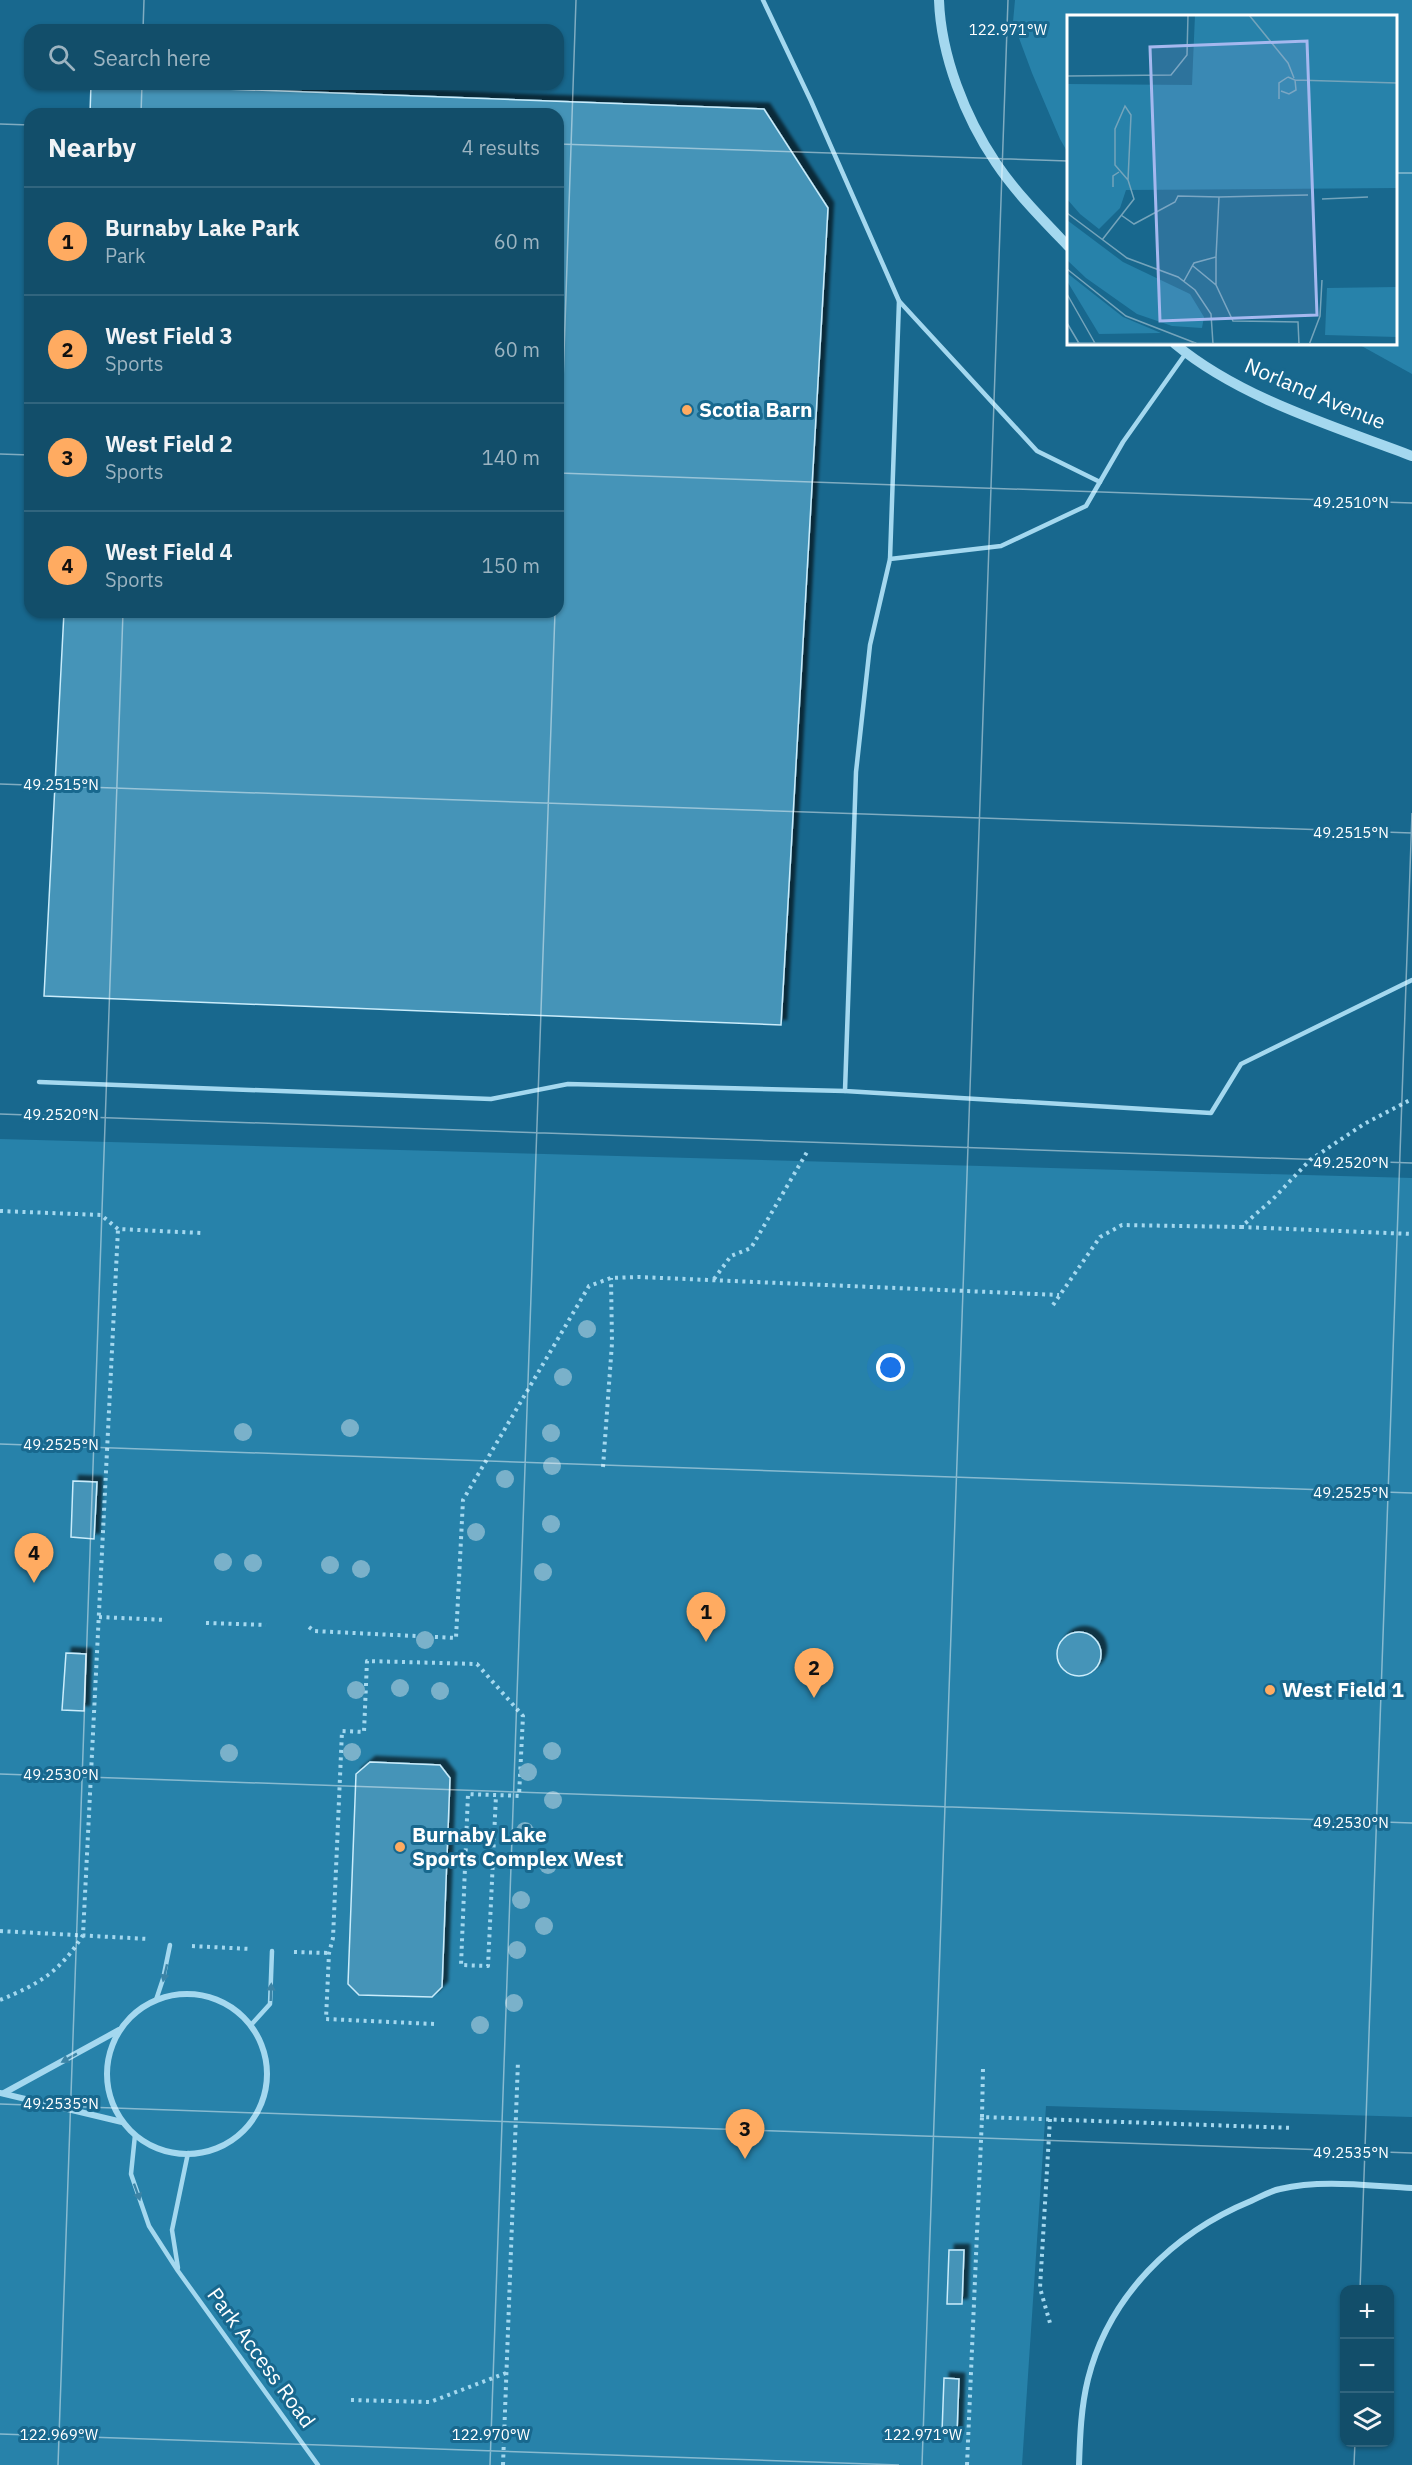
<!DOCTYPE html>
<html lang="en">
<head>
<meta charset="utf-8">
<style>
  body { margin:0; font-family:"IBM Plex Sans",sans-serif; background:#1f5872; color:#f1f3f6 }
  .controls { position:absolute; right:18px; bottom:18px; display:grid; overflow:hidden; border-radius:12px; box-shadow:0 2px 4px #0004 }
  .controls button { width:54px; height:54px; display:grid; place-items:center; padding:0; border:0; border-bottom:2px solid #31657e; background:#124e6a; color:#f1f3f6; font:30px sans-serif }
  .you { position:absolute; left:891px; top:1368px; width:21px; height:21px; margin:-15px; border:4px solid #fff; border-radius:50%; background:#1a73e8; box-shadow:0 0 0 9px #1a73e833 }
  .badge { display:grid; place-items:center; width:39px; height:39px; border-radius:50%; background:#ffab61; color:#111; font-size:20px; font-weight:700 }
  .pin { position:absolute; translate:-50% -50px; filter:drop-shadow(0 2px 3px #0008) }
  .pin::after { content:''; position:absolute; top:32px; width:21px; height:18px; background:inherit; clip-path:polygon(0 0,100% 0,50% 100%) }
  .list { margin:0; padding:0; list-style:none }
  h2 { display:flex; justify-content:space-between; align-items:center; height:78px; margin:0; padding:0 24px; font-size:26px }
  h2 small { font-size:20px; font-weight:400; color:#9cb4c1 }
  .list li { display:grid; grid-template-columns:39px 1fr auto; gap:18px; align-items:center; box-sizing:border-box; height:108px; padding:0 24px; border-top:2px solid #31657e }
  .list b { display:block; font-size:22px; white-space:nowrap }
  .list p { margin:0; font-size:20px; white-space:nowrap; color:#9cb4c1 }
  .list em { font-size:20px; font-style:normal; color:#9cb4c1 }
  .icon { flex:none; width:33px; height:33px; fill:none; stroke:currentColor; stroke-width:2; stroke-linecap:round; stroke-linejoin:round }
  .map { position:relative; flex:none; width:1412px; height:2465px; overflow:hidden }
  .search { position:absolute; background:#124e6a; box-shadow:0 2px 4px #0004; left:24px; top:24px; width:540px; height:66px; display:flex; align-items:center; gap:15px; box-sizing:border-box; padding:0 21px; border-radius:18px; color:#9cb4c1; font-size:22px }
  .panel { position:absolute; background:#124e6a; box-shadow:0 2px 4px #0004; left:24px; top:108px; width:540px; height:510px; border-radius:18px }
  .map>svg:first-child { display:block }
  .green { fill:#2782aa }
  .building { fill:#4494b8; stroke:#caecfb; stroke-width:1.5; filter:url(#shadow) }
  .lines { fill:none; stroke-linecap:round; stroke-linejoin:round }
  .path { stroke:#a4d8ef; stroke-width:4; stroke-dasharray:3 4.5; stroke-linecap:butt }
  .service { stroke:#a4d8ef; stroke-width:4.5 }
  .minor { stroke:#a4d8ef; stroke-width:6 }
  .tertiary { stroke:#a4d8ef; stroke-width:10 }
  .tree { fill:#7ab1ca }
  .oneway { fill:#3b84a6 }
  .ticks { fill:none; stroke:#fff; stroke-width:1.5; stroke-opacity:0.45 }
  .poi-dot { fill:#ffab61; stroke:#18688e; stroke-width:2 }
  .labels { text-anchor:middle; stroke-width:6; stroke-linejoin:round; paint-order:stroke }
  .street-label { font-size:21px; fill:#fff; stroke:#18688e }
  .poi-label { font-size:21px; font-weight:bold; fill:#fff; stroke:#18688e; text-anchor:start }
  .inset-road { fill:none; stroke:#74a4bb; stroke-width:1.5 }
  .view { fill:#a5b8ef; fill-opacity:0.15; stroke:#a5b8ef; stroke-width:3 }
  .inset-edge { fill:none; stroke:#fff; stroke-width:3 }
  .ticks-label { font-size:15px; text-anchor:middle; fill:#fff; stroke:#18688e; stroke-width:6; stroke-linejoin:round; paint-order:stroke }
</style>
</head>
<body>
<div class="map">
<svg width="1412" height="2465" viewBox="0 0 1412 2465">
  <defs>
    <filter id="shadow"><feDropShadow dx="5.5" dy="-5.5" stdDeviation="1.5" flood-color="#0009"/></filter>
  </defs>
  <rect width="100%" height="100%" fill="#18688e"/>
  <!-- green -->
  <g class="green">
    <polygon points="1015,0 1412,0 1412,374 1358,344 1396,344 1396,16 1068,16 1068,153 1060,139 1032,73 1013,22"/>
    <polygon points="0,1139 1412,1178 1412,2117 1046,2106 1022,2465 0,2465"/>
  </g>
  <!-- building -->
  <g class="building">
    <polygon points="91,84 764,109 828,208 781,1025 44,996 64,612 558,612 558,114 90,114"/>
    <polygon points="73,1481 97,1482 94,1539 71,1537"/>
    <circle cx="1079" cy="1654" r="22"/>
    <polygon points="66,1653 86,1654 84,1711 62,1710"/>
    <polygon points="370,1762 440,1765 450,1778 442,1987 432,1997 359,1995 348,1984 356,1774"/>
    <polygon points="949,2250 964,2250 962,2304 947,2304"/>
    <polygon points="944,2378 959,2379 957,2433 942,2432"/>
  </g>
  <g class="lines">
    <!-- path -->
    <g class="path">
      <polyline points="0,1211 101,1215 118,1229 201,1233"/>
      <polyline points="1241,1227 1412,1234"/>
      <polyline points="714,1279 731,1256 751,1248 807,1152"/>
      <polyline points="1053,1305 1100,1237 1122,1225 1241,1227 1273,1199 1310,1160 1364,1124 1412,1099"/>
      <polyline points="603,1467 612,1343 611,1278"/>
      <polyline points="99,1617 166,1620"/>
      <polyline points="206,1623 266,1625"/>
      <polyline points="309,1627 314,1631 456,1638 463,1500 589,1286 611,1278 639,1277 1059,1295"/>
      <polyline points="0,1931 149,1939"/>
      <polyline points="192,1946 250,1949"/>
      <polyline points="294,1952 329,1953"/>
      <path d="M0,2000C39,1984 60,1972 83,1935L118,1229"/>
      <path d="M434,2024L326,2019L329,1953L333,1938L342,1731L364,1732L367,1661L477,1664L523,1716L519,1796C502,1795 485,1795 468,1794L461,1965L488,1966L496,1795"/>
      <polyline points="982,2117 983,2068"/>
      <polyline points="1050,2119 1040,2288 1050,2323"/>
      <polyline points="351,2400 430,2402 506,2373"/>
      <polyline points="503,2465 518,2061"/>
      <polyline points="967,2465 982,2117 1293,2128"/>
    </g>
    <!-- service -->
    <g class="service">
      <polyline points="763,0 811,101 899,301 1037,451 1100,482"/>
      <polyline points="1186,353 1123,442 1086,506 1001,546 890,559 870,645 856,772 845,1091 1211,1113 1241,1064 1412,980"/>
      <polyline points="890,559 899,301"/>
      <polyline points="39,1082 491,1099 568,1084 845,1091"/>
      <polyline points="156,2000 163,1979 170,1945"/>
      <polyline points="251,2025 270,2004 272,1951"/>
      <polyline points="135,2135 131,2174 149,2226 178,2271 318,2465"/>
      <polyline points="178,2268 172,2230 188,2153"/>
    </g>
    <!-- minor -->
    <g class="minor">
      <circle cx="187" cy="2074" r="80"/>
      <polyline points="0,2093 122,2122"/>
      <polyline points="4,2093 119,2030"/>
      <path d="M1079,2465C1080,2436 1081,2407 1088,2379C1109,2296 1173,2233 1251,2201C1260,2197 1270,2191 1280,2189C1322,2179 1370,2186 1412,2188"/>
    </g>
    <!-- tertiary -->
    <g class="tertiary">
      <path d="M939,0C941,56 965,117 996,163C1016,193 1044,221 1068,246"/>
      <path d="M1175,344C1240,398 1333,426 1412,456"/>
    </g>
  </g>
  <!-- trees -->
  <g class="tree">
    <circle cx="587" cy="1329" r="9"/>
    <circle cx="563" cy="1377" r="9"/>
    <circle cx="350" cy="1428" r="9"/>
    <circle cx="243" cy="1432" r="9"/>
    <circle cx="551" cy="1433" r="9"/>
    <circle cx="552" cy="1466" r="9"/>
    <circle cx="505" cy="1479" r="9"/>
    <circle cx="551" cy="1524" r="9"/>
    <circle cx="476" cy="1532" r="9"/>
    <circle cx="223" cy="1562" r="9"/>
    <circle cx="253" cy="1563" r="9"/>
    <circle cx="330" cy="1565" r="9"/>
    <circle cx="361" cy="1569" r="9"/>
    <circle cx="543" cy="1572" r="9"/>
    <circle cx="425" cy="1640" r="9"/>
    <circle cx="400" cy="1688" r="9"/>
    <circle cx="356" cy="1690" r="9"/>
    <circle cx="440" cy="1691" r="9"/>
    <circle cx="552" cy="1751" r="9"/>
    <circle cx="352" cy="1752" r="9"/>
    <circle cx="229" cy="1753" r="9"/>
    <circle cx="528" cy="1772" r="9"/>
    <circle cx="553" cy="1800" r="9"/>
    <circle cx="525" cy="1831" r="9"/>
    <circle cx="548" cy="1865" r="9"/>
    <circle cx="521" cy="1900" r="9"/>
    <circle cx="544" cy="1926" r="9"/>
    <circle cx="517" cy="1950" r="9"/>
    <circle cx="514" cy="2003" r="9"/>
    <circle cx="480" cy="2025" r="9"/>
  </g>
  <!-- one-way arrows -->
  <defs><path id="oneway-solid" d="M-6-.8H1V-3.2L6.5 0L1 3.2V.8H-6Z" transform="scale(1.5)"/></defs>
  <g class="oneway">
    <use href="#oneway-solid" transform="translate(165 1973) rotate(103)"/>
    <use href="#oneway-solid" transform="translate(271 1992) rotate(-88)"/>
    <use href="#oneway-solid" transform="translate(69 2058) rotate(151)"/>
    <use href="#oneway-solid" transform="translate(137 2192) rotate(70)"/>
  </g>
  <!-- ticks -->
  <path class="ticks" d="M143,30L144,0M141,114L142,84M0,124L30,125M558,144L1068,161M1396,173H1412M0,454L30,455M558,473L1412,503M558,529L576,0M0,784L1412,833M0,1114L1412,1163M0,1444L1412,1493M0,1774L1412,1823M0,2104L1412,2153M1360,2290L1412,813M0,2434L899,2465M58,2465L123,612M490,2465L555,612M922,2465L1008,0M1354,2465L1355,2442"/>
  <!-- markers -->
  <g class="poi-dot">
    <circle cx="687" cy="410" r="6"/>
    <circle cx="1270" cy="1690" r="6"/>
    <circle cx="400" cy="1847" r="6"/>
  </g>
  <g class="labels">
    <!-- street labels -->
    <g class="street-label">
      <text transform="translate(1315 394) rotate(23)" y="7">Norland Avenue</text>
      <text transform="translate(261 2358) rotate(54)" y="7">Park Access Road</text>
    </g>
    <!-- poi labels -->
    <g class="poi-label">
      <text x="699" y="417">Scotia Barn</text>
      <text x="1282" y="1697">West Field 1</text>
      <text x="412" y="1842">Burnaby Lake<tspan x="412" dy="24">Sports Complex West</tspan></text>
    </g>
  </g>
  <!-- overview -->
  <g transform="translate(1067 15)">
    <rect width="330" height="330" fill="#18688e"/>
    <path d="M128,0H330V173L59,175L53,193L32,214L13,199L0,184V69L125,70ZM0,205L56,247L123,279L137,302L135,313L105,311L70,299L19,263L0,245ZM0,258L56,302L94,318L32,319L0,266ZM330,272V322L258,320L260,273Z" fill="#2782aa"/>
    <path class="inset-road" d="M182,0L221,48L227,63M0,61L104,60L120,40L121,0M228,65L330,68M214,76L222,79L229,75L228,65L221,62M212,84V68L221,62M46,172V161L52,157M152,182L241,180M255,184L301,182M0,198L60,243L111,262L128,275L144,299L146,329M54,200L67,209L108,187L111,181L152,182L149,242L127,248L117,266M35,225L67,184L61,165L64,100L58,91L48,114V150L61,165M149,242V270M126,251L149,270L166,306L231,307L232,329M0,254L59,301L131,329M0,279L29,330M0,308L13,330M0,328L330,329M242,330L253,301L255,265"/>
    <path class="view" d="M240,26L250,300L93,306L83,32Z"/>
    <rect width="330" height="330" class="inset-edge"/>
  </g>
  <g class="ticks-label">
    <text x="1008" y="35">122.971°W</text>
    <text x="1351" y="508">49.2510°N</text>
    <text x="61" y="790">49.2515°N</text>
    <text x="1351" y="838">49.2515°N</text>
    <text x="61" y="1120">49.2520°N</text>
    <text x="1351" y="1168">49.2520°N</text>
    <text x="61" y="1450">49.2525°N</text>
    <text x="1351" y="1498">49.2525°N</text>
    <text x="61" y="1780">49.2530°N</text>
    <text x="1351" y="1828">49.2530°N</text>
    <text x="61" y="2109">49.2535°N</text>
    <text x="1351" y="2158">49.2535°N</text>
    <text x="59" y="2440">122.969°W</text>
    <text x="491" y="2440">122.970°W</text>
    <text x="923" y="2440">122.971°W</text>
  </g>
</svg>
<div class="controls">
<button>+</button>
<button>−</button>
<button><svg class="icon" aria-label="layers" viewBox="0 0 24 24"><path d="M12 4l9 5-9 5-9-5zM3 14l9 5 9-5"/></svg></button>
</div>
<div class="you"></div>
<div class="pin badge" style="left:706px;top:1642px">1</div>
<div class="pin badge" style="left:814px;top:1698px">2</div>
<div class="pin badge" style="left:745px;top:2159px">3</div>
<div class="pin badge" style="left:34px;top:1583px">4</div>
<div class="search"><svg class="icon" aria-label="search" viewBox="0 0 24 24"><circle cx="10" cy="10" r="6"/><path d="M15 15l6 6"/></svg>Search here</div>
<section class="panel">
<h2>Nearby<small>4 results</small></h2>
<ul class="list">
<li><span class="badge">1</span><div><b>Burnaby Lake Park</b><p>Park</p></div><em>60 m</em></li>
<li><span class="badge">2</span><div><b>West Field 3</b><p>Sports</p></div><em>60 m</em></li>
<li><span class="badge">3</span><div><b>West Field 2</b><p>Sports</p></div><em>140 m</em></li>
<li><span class="badge">4</span><div><b>West Field 4</b><p>Sports</p></div><em>150 m</em></li>
</ul>
</section>
</div>
</body>
</html>
